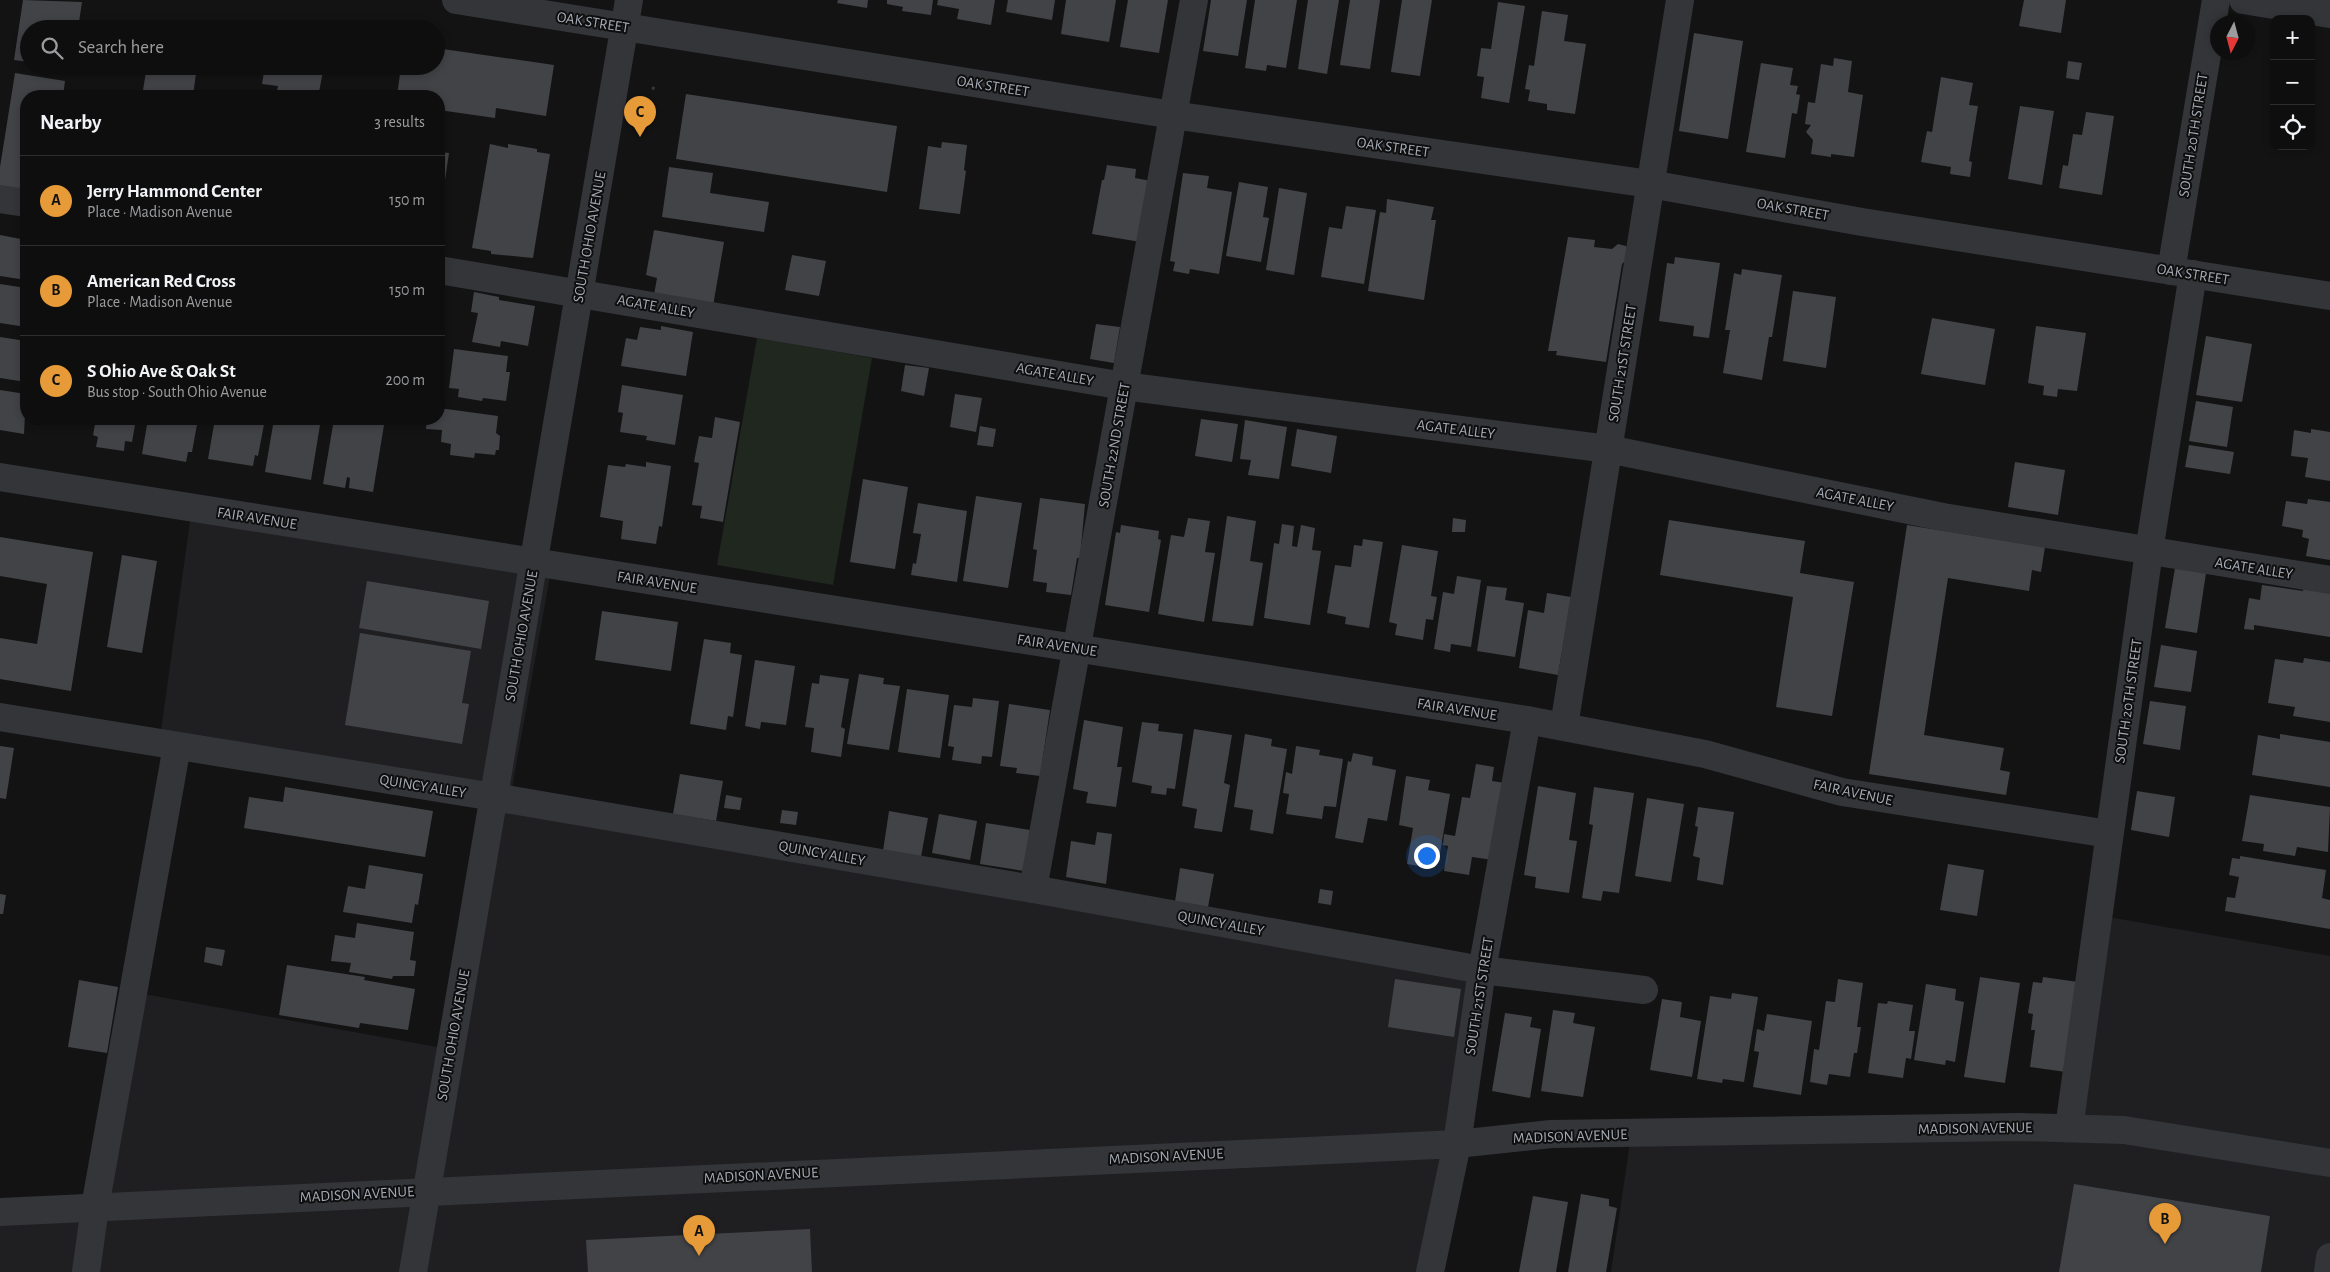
<!DOCTYPE html>
<html lang="en">
<head>
<meta charset="utf-8">
<style>
  body { margin:0; font-family:"Alegreya Sans",sans-serif; background:#171718; color:#f1f3f6 }
  .controls { position:absolute; right:15px; top:15px; display:grid; overflow:hidden; border-radius:10px; box-shadow:0 2px 8px #0003 }
  .controls button { width:45px; height:45px; display:grid; place-items:center; padding:0; border:0; border-bottom:1px solid #2e2e2f; background:#0e0e0f; color:#f1f3f6; font:25px sans-serif }
  .compass { position:absolute; left:2210px; top:15px; width:45px; height:45px; border-radius:50%; background:#0e0e0f; box-shadow:0 2px 8px #0003; rotate:186deg }
  .you { position:absolute; left:1426px; top:855px; width:18px; height:18px; margin:-12px; border:4px solid #fff; border-radius:50%; background:#1a73e8; box-shadow:0 0 0 8px #1a73e833 }
  .badge { display:grid; place-items:center; width:32px; height:32px; border-radius:50%; background:#e69a38; color:#111; font-size:16px; font-weight:700 }
  .pin { position:absolute; translate:-50% -41px; filter:drop-shadow(0 1px 2px #0008) }
  .pin::after { content:''; position:absolute; top:26px; width:18px; height:15px; background:inherit; clip-path:polygon(0 0,100% 0,50% 100%) }
  .list { margin:0; padding:0; list-style:none }
  h2 { display:flex; justify-content:space-between; align-items:center; height:65px; margin:0; padding:0 20px; font-size:21px }
  h2 small { font-size:16px; font-weight:400; color:#9b9c9e }
  .list li { display:grid; grid-template-columns:32px 1fr auto; gap:15px; align-items:center; box-sizing:border-box; height:90px; padding:0 20px; border-top:1px solid #2e2e2f }
  .list b { display:block; font-size:19px; white-space:nowrap }
  .list p { margin:0; font-size:16px; white-space:nowrap; color:#9b9c9e }
  .list em { font-size:16px; font-style:normal; color:#9b9c9e }
  .icon { flex:none; width:28px; height:28px; fill:none; stroke:currentColor; stroke-width:2; stroke-linecap:round; stroke-linejoin:round }
  .map { position:relative; flex:none; width:2330px; height:1272px; overflow:hidden }
  .search { position:absolute; background:#0e0e0f; box-shadow:0 2px 8px #0003; left:20px; top:20px; width:425px; height:55px; display:flex; align-items:center; gap:12px; box-sizing:border-box; padding:0 18px; border-radius:28px; color:#9b9c9e; font-size:19px }
  .panel { position:absolute; background:#0e0e0f; box-shadow:0 2px 8px #0003; left:20px; top:90px; width:425px; height:335px; border-radius:20px }
  .map>svg:first-child { display:block }
  .built { fill:#1f1f21 }
  .green { fill:#1f271f }
  .building { fill:#424347 }
  .lines { fill:none; stroke-linecap:round; stroke-linejoin:round }
  .path { stroke:#3a3c40; stroke-width:3; stroke-dasharray:2.5 4; stroke-linecap:butt }
  .minor { stroke:#343539; stroke-width:28 }
  .labels { text-anchor:middle; stroke-width:4; stroke-linejoin:round; paint-order:stroke }
  .street-label { font-size:15px; fill:#a5abb4; stroke:#0e0e0f }
</style>
</head>
<body>
<div class="map">
<svg width="2330" height="1272" viewBox="0 0 2330 1272">
  <rect width="100%" height="100%" fill="#131314"/>
  <!-- built -->
  <g class="built">
    <polygon points="191,514 552,565 509,805 1490,964 1433,1272 0,1272 0,1219 106,1217 144,994 448,1049 487,807 159,745"/>
    <polygon points="2097,915 2330,956 2330,1272 1611,1272 1630,1142 2063,1125"/>
  </g>
  <!-- green -->
  <polygon class="green" points="757,338 872,358 833,585 717,565"/>
  <!-- building -->
  <g class="building">
    <polygon points="23,0 82,2 78,29 29,29 29,62 14,60"/>
    <polygon points="838,0 868,0 867,8 837,3"/>
    <polygon points="887,0 933,0 931,15 902,11 903,7 887,4"/>
    <polygon points="938,0 995,0 991,25 957,19 959,9 937,5"/>
    <polygon points="1008,0 1055,0 1052,20 1006,12"/>
    <polygon points="1066,0 1116,0 1109,42 1061,34"/>
    <polygon points="1128,0 1168,0 1159,53 1120,47"/>
    <polygon points="1211,0 1247,0 1238,56 1203,51"/>
    <polygon points="1255,0 1297,0 1286,68 1267,65 1266,71 1245,68"/>
    <polygon points="1308,0 1339,0 1327,74 1298,69"/>
    <polygon points="1350,0 1380,0 1370,69 1340,65"/>
    <polygon points="1402,0 1432,0 1420,76 1391,72"/>
    <polygon points="2024,0 2066,0 2061,33 2019,26"/>
    <polygon points="1498,2 1525,6 1509,103 1481,98 1484,77 1477,76 1481,48 1491,49"/>
    <polygon points="1542,11 1568,15 1564,41 1586,44 1575,114 1547,110 1547,104 1528,101 1530,90 1525,89 1529,65 1534,66"/>
    <polygon points="1694,33 1743,41 1728,139 1679,131"/>
    <polygon points="436,48 554,65 546,116 496,108 495,118 439,110 439,96 397,96 401,66 436,66"/>
    <polygon points="1834,58 1852,61 1848,92 1863,95 1854,157 1831,154 1831,157 1811,154 1813,140 1806,132 1811,125 1805,124 1808,102 1815,103 1821,64 1833,66"/>
    <polygon points="2068,61 2082,63 2079,80 2066,78"/>
    <polygon points="1761,63 1793,68 1790,85 1798,86 1796,94 1800,95 1797,114 1792,113 1785,158 1746,152"/>
    <polygon points="147,66 197,66 193,96 142,96"/>
    <polygon points="265,66 324,66 319,92 311,91 310,96 276,96 278,86 262,84"/>
    <polygon points="15,73 65,81 63,96 26,96 26,197 0,193 0,167"/>
    <polygon points="1941,77 1973,83 1969,105 1978,106 1969,161 1972,162 1970,177 1950,174 1951,167 1921,162 1927,131 1932,132"/>
    <polygon points="686,94 897,126 887,192 676,159"/>
    <polygon points="2020,106 2054,111 2042,185 2008,179"/>
    <polygon points="2086,112 2114,116 2102,195 2059,188 2063,165 2068,166 2073,134 2082,135"/>
    <polygon points="942,142 967,145 964,170 966,171 960,214 919,209 928,146 941,148"/>
    <polygon points="490,144 508,148 508,144 537,149 537,152 550,154 533,258 491,254 491,251 472,248"/>
    <polygon points="439,152 449,153 440,214 439,214"/>
    <polygon points="1107,165 1136,169 1135,178 1151,181 1141,242 1092,234 1102,180 1104,180"/>
    <polygon points="669,167 713,173 710,193 769,202 764,232 662,217"/>
    <polygon points="1183,173 1209,176 1207,188 1232,192 1219,274 1190,269 1189,274 1173,271 1175,262 1170,261"/>
    <polygon points="1239,182 1268,187 1263,217 1269,218 1261,262 1226,256"/>
    <polygon points="1279,188 1307,193 1294,275 1266,270"/>
    <polygon points="1387,199 1434,207 1431,220 1436,220 1424,300 1368,291 1380,212 1386,213"/>
    <polygon points="1346,206 1376,210 1364,284 1321,277 1329,227 1342,229"/>
    <polygon points="654,230 724,242 713,306 654,295 657,278 646,275"/>
    <polygon points="0,235 26,240 26,280 0,276"/>
    <polygon points="1568,237 1595,240 1594,247 1612,249 1618,244 1626,246 1629,251 1627,259 1622,264 1606,362 1556,355 1557,351 1548,351"/>
    <polygon points="792,255 826,261 819,296 785,290"/>
    <polygon points="1675,257 1720,263 1709,338 1693,336 1694,326 1659,321 1667,263 1674,264"/>
    <polygon points="1742,269 1782,275 1772,337 1769,337 1762,380 1723,373 1730,330 1725,330 1734,273 1741,275"/>
    <polygon points="0,284 26,288 26,327 0,323"/>
    <polygon points="1793,291 1836,297 1826,368 1783,361"/>
    <polygon points="474,292 499,297 499,300 535,306 528,346 501,341 500,347 472,342 478,313 471,312"/>
    <polygon points="1932,318 1995,329 1985,385 1921,374"/>
    <polygon points="1096,324 1120,327 1114,363 1090,359"/>
    <polygon points="661,326 693,332 686,376 621,366 626,338 637,340 640,327 661,330"/>
    <polygon points="2036,326 2086,333 2077,391 2058,389 2057,397 2043,395 2044,386 2028,383"/>
    <polygon points="2206,336 2252,344 2242,402 2196,395"/>
    <polygon points="0,337 26,341 26,382 0,378"/>
    <polygon points="454,349 508,356 506,372 510,372 506,401 483,398 482,401 458,397 459,389 449,388"/>
    <polygon points="905,365 929,368 924,396 901,391"/>
    <polygon points="622,385 683,395 675,445 646,440 647,436 620,432 623,413 618,412"/>
    <polygon points="0,390 26,394 24,434 0,430"/>
    <polygon points="955,394 982,398 976,432 950,427"/>
    <polygon points="2196,401 2233,407 2227,447 2189,441"/>
    <polygon points="439,408 498,416 496,433 500,436 499,450 496,450 495,455 475,453 474,458 450,455 451,444 441,442 442,430 426,429 427,419 439,419"/>
    <polygon points="715,417 740,422 723,522 700,518 702,506 692,505 699,463 694,462 699,436 712,438"/>
    <polygon points="96,419 136,419 132,442 125,441 124,451 96,447 98,437 93,435"/>
    <polygon points="148,419 198,419 192,452 188,452 186,462 142,454"/>
    <polygon points="215,419 265,419 258,456 255,455 253,466 208,459"/>
    <polygon points="274,419 321,419 311,480 265,472"/>
    <polygon points="334,419 385,419 373,492 349,488 350,478 347,477 345,488 323,484"/>
    <polygon points="1201,419 1238,424 1232,462 1195,456"/>
    <polygon points="1245,420 1287,427 1279,479 1248,475 1251,460 1240,459"/>
    <polygon points="980,426 996,429 993,447 977,445"/>
    <polygon points="1297,429 1337,436 1331,473 1291,466"/>
    <polygon points="2311,429 2330,432 2330,481 2305,477 2308,458 2291,456 2294,430 2311,433"/>
    <polygon points="2189,445 2234,452 2230,474 2185,467"/>
    <polygon points="646,462 671,466 662,527 659,526 656,544 621,539 623,521 600,517 608,465 625,467 626,464 646,467"/>
    <polygon points="2015,462 2065,470 2058,515 2008,507"/>
    <polygon points="863,479 908,487 895,569 850,562"/>
    <polygon points="976,496 1022,503 1008,588 963,581"/>
    <polygon points="1040,498 1085,504 1080,558 1077,558 1071,595 1046,592 1047,583 1033,581 1037,550 1033,549"/>
    <polygon points="2308,499 2330,502 2330,560 2306,556 2309,539 2302,537 2303,530 2282,526 2286,501 2307,504"/>
    <polygon points="918,503 967,511 957,582 911,575 913,563 916,564 921,534 913,533"/>
    <polygon points="1227,516 1256,521 1250,561 1263,563 1253,626 1212,621"/>
    <polygon points="1188,518 1210,521 1205,552 1215,553 1204,622 1158,614 1171,535 1184,537"/>
    <polygon points="1453,518 1466,520 1465,532 1452,532"/>
    <polygon points="1669,520 1805,541 1800,573 1854,582 1832,716 1776,707 1793,597 1660,575"/>
    <polygon points="1282,524 1294,526 1292,546 1297,547 1301,525 1315,528 1312,550 1321,551 1310,625 1264,618 1274,543 1279,544"/>
    <polygon points="1121,525 1159,531 1158,539 1161,540 1149,612 1105,605 1116,532 1120,533"/>
    <polygon points="1907,525 2045,547 2041,572 2032,570 2029,591 1948,578 1924,735 2004,748 2000,770 2010,772 2006,795 1869,774"/>
    <polygon points="0,537 93,552 71,691 0,679 0,638 37,644 47,584 0,576"/>
    <polygon points="1363,539 1383,542 1369,628 1345,624 1346,617 1327,613 1335,565 1351,567 1354,545 1362,546"/>
    <polygon points="1402,545 1438,551 1431,596 1437,597 1433,620 1426,619 1423,640 1395,635 1397,624 1389,622"/>
    <polygon points="122,555 157,561 142,653 107,647"/>
    <polygon points="2175,568 2206,573 2197,633 2165,628"/>
    <polygon points="1457,576 1481,580 1471,647 1451,644 1450,652 1434,649 1443,592 1454,594"/>
    <polygon points="2305,580 2330,585 2330,637 2254,625 2254,630 2244,629 2249,598 2260,600 2262,585 2303,591"/>
    <polygon points="367,581 489,601 481,649 359,628"/>
    <polygon points="1487,586 1507,588 1505,600 1524,603 1515,657 1477,651"/>
    <polygon points="1547,593 1571,597 1558,675 1519,668 1528,610 1544,613"/>
    <polygon points="602,611 678,622 671,671 595,660"/>
    <polygon points="360,633 471,651 462,703 469,704 462,744 345,725"/>
    <polygon points="704,639 731,643 730,653 742,655 733,717 728,716 726,730 690,724"/>
    <polygon points="2161,645 2197,651 2191,692 2154,687"/>
    <polygon points="2304,658 2330,662 2330,722 2293,716 2295,707 2268,703 2275,659 2303,663"/>
    <polygon points="755,660 795,666 786,725 761,722 760,729 745,726"/>
    <polygon points="859,674 884,678 883,684 900,686 889,750 847,744"/>
    <polygon points="820,675 849,679 841,727 845,729 841,757 811,752 814,728 805,727 812,683 819,684"/>
    <polygon points="907,689 949,695 940,758 898,752"/>
    <polygon points="973,698 999,701 992,757 982,756 981,764 952,760 954,747 948,746 954,705 972,707"/>
    <polygon points="2150,701 2186,706 2180,750 2143,744"/>
    <polygon points="1009,704 1050,710 1040,776 1016,773 1017,768 1000,766"/>
    <polygon points="1084,720 1123,727 1117,767 1122,767 1116,807 1086,803 1088,792 1073,789"/>
    <polygon points="1142,722 1159,724 1158,731 1183,734 1175,789 1167,788 1166,795 1151,793 1152,786 1132,782"/>
    <polygon points="1194,729 1232,735 1224,783 1230,785 1222,832 1194,828 1197,809 1182,806"/>
    <polygon points="1245,734 1272,739 1271,746 1287,749 1273,834 1250,830 1253,810 1234,807"/>
    <polygon points="2280,734 2330,742 2330,787 2252,775 2258,735 2280,739"/>
    <polygon points="0,746 14,748 6,799 0,798"/>
    <polygon points="1296,746 1320,750 1319,755 1343,759 1336,807 1324,806 1322,819 1286,814 1289,794 1283,793 1286,772 1292,774"/>
    <polygon points="1353,753 1373,757 1372,765 1396,770 1387,821 1368,818 1363,843 1335,838 1348,761 1351,762"/>
    <polygon points="1476,764 1494,767 1492,781 1505,783 1493,860 1472,857 1469,875 1444,871 1448,846 1443,845 1444,834 1455,836 1462,797 1470,798"/>
    <polygon points="680,774 723,781 716,821 673,814"/>
    <polygon points="1406,776 1430,780 1428,790 1450,794 1439,859 1427,857 1425,867 1407,864 1413,828 1399,825"/>
    <polygon points="1538,786 1576,793 1569,840 1577,841 1569,893 1535,888 1536,877 1524,875"/>
    <polygon points="285,787 433,811 425,857 244,828 249,797 283,802"/>
    <polygon points="1594,787 1634,793 1619,893 1603,891 1601,901 1582,898 1593,825 1589,824"/>
    <polygon points="2137,791 2175,797 2169,837 2131,830"/>
    <polygon points="726,795 742,798 740,810 724,808"/>
    <polygon points="2250,795 2330,807 2328,852 2297,847 2295,856 2263,851 2264,844 2242,841"/>
    <polygon points="1647,798 1684,804 1671,882 1635,876"/>
    <polygon points="1698,807 1734,812 1723,885 1697,880 1700,858 1693,856 1698,827 1695,826"/>
    <polygon points="782,810 798,812 796,825 780,823"/>
    <polygon points="889,811 928,818 921,857 883,851"/>
    <polygon points="939,814 977,821 970,860 932,853"/>
    <polygon points="986,823 1030,830 1024,871 980,864"/>
    <polygon points="1097,832 1112,834 1106,884 1066,877 1071,841 1095,845"/>
    <polygon points="2240,856 2326,870 2322,898 2330,900 2330,929 2225,911 2227,897 2235,898 2239,877 2229,875 2232,858 2240,859"/>
    <polygon points="1948,864 1984,870 1977,916 1940,910"/>
    <polygon points="369,865 423,874 418,905 415,904 412,923 343,912 348,886 365,889"/>
    <polygon points="1180,868 1214,874 1208,907 1175,902"/>
    <polygon points="1320,889 1333,891 1331,905 1318,903"/>
    <polygon points="0,894 6,895 3,914 0,914"/>
    <polygon points="357,923 414,932 410,960 416,961 414,976 393,976 392,979 349,972 351,963 331,961 335,935 355,938"/>
    <polygon points="206,947 225,950 222,966 204,962"/>
    <polygon points="287,965 365,977 364,980 415,989 408,1030 360,1023 359,1028 279,1015"/>
    <polygon points="1980,977 2020,983 2005,1083 1964,1077"/>
    <polygon points="2043,977 2078,982 2066,1072 2030,1067 2035,1030 2031,1030 2033,1014 2028,1013 2033,982 2042,983"/>
    <polygon points="1395,979 1461,989 1454,1037 1388,1027"/>
    <polygon points="1838,979 1863,983 1857,1027 1861,1027 1857,1053 1854,1053 1850,1077 1829,1074 1827,1085 1810,1082 1814,1049 1819,1050 1826,1001 1835,1002"/>
    <polygon points="79,980 118,987 107,1053 68,1047"/>
    <polygon points="1926,984 1956,989 1955,1000 1964,1002 1955,1062 1946,1060 1945,1065 1914,1060"/>
    <polygon points="1732,993 1758,997 1744,1082 1723,1079 1722,1083 1697,1079 1710,996 1731,999"/>
    <polygon points="1662,999 1682,1002 1680,1017 1701,1021 1692,1077 1650,1070"/>
    <polygon points="1888,1001 1913,1005 1909,1031 1915,1031 1911,1059 1906,1058 1903,1078 1868,1073 1878,1003 1887,1004"/>
    <polygon points="1553,1010 1575,1013 1573,1023 1595,1027 1583,1097 1541,1091"/>
    <polygon points="1505,1013 1532,1017 1530,1027 1541,1029 1530,1098 1492,1091"/>
    <polygon points="1767,1014 1812,1021 1801,1095 1753,1087 1759,1052 1754,1051 1757,1029 1764,1031"/>
    <polygon points="2074,1184 2270,1216 2261,1272 2059,1272"/>
    <polygon points="1581,1194 1609,1199 1609,1206 1617,1208 1606,1272 1568,1272"/>
    <polygon points="1533,1196 1568,1202 1556,1272 1519,1272"/>
    <polygon points="810,1229 812,1272 588,1272 586,1240"/>
  </g>
  <g class="lines">
    <!-- path -->
    <polyline class="path" points="652,88 657,89"/>
    <!-- minor -->
    <g class="minor">
      <polyline points="456,0 1173,115 1650,184 1862,222 2330,296"/>
      <polyline points="2243,0 2330,14"/>
      <polyline points="0,199 26,203"/>
      <polyline points="439,270 1124,386 1608,449 1943,517 2330,580"/>
      <polyline points="2171,271 2216,0"/>
      <polyline points="0,477 1527,720 1705,754 1842,792 2109,834"/>
      <polyline points="0,717 494,797 1033,889 1482,970 1644,990"/>
      <polyline points="1564,726 1680,0"/>
      <polyline points="1033,889 1194,0"/>
      <polyline points="2069,1128 2149,551 2193,274"/>
      <polyline points="0,1212 1457,1144 1551,1134 2020,1127 2124,1130 2330,1163"/>
      <polyline points="86,1272 95,1207 177,746"/>
      <polyline points="413,1272 629,0"/>
      <polyline points="1430,1272 1457,1144 1482,970 1527,720"/>
      <polyline points="2328,1272 2330,1257"/>
    </g>
  </g>
  <g class="labels">
    <!-- street labels -->
    <g class="street-label">
      <text transform="translate(593 22) rotate(9)" y="5">OAK STREET</text>
      <text transform="translate(993 86) rotate(9)" y="5">OAK STREET</text>
      <text transform="translate(2193 135) rotate(-81)" y="5">SOUTH 20TH STREET</text>
      <text transform="translate(1393 147) rotate(8)" y="5">OAK STREET</text>
      <text transform="translate(1793 209) rotate(10)" y="5">OAK STREET</text>
      <text transform="translate(589 237) rotate(-80)" y="5">SOUTH OHIO AVENUE</text>
      <text transform="translate(2193 274) rotate(9)" y="5">OAK STREET</text>
      <text transform="translate(656 306) rotate(10)" y="5">AGATE ALLEY</text>
      <text transform="translate(1622 363) rotate(-81)" y="5">SOUTH 21ST STREET</text>
      <text transform="translate(1055 374) rotate(10)" y="5">AGATE ALLEY</text>
      <text transform="translate(1456 429) rotate(7)" y="5">AGATE ALLEY</text>
      <text transform="translate(1114 445) rotate(-80)" y="5">SOUTH 22ND STREET</text>
      <text transform="translate(1855 499) rotate(11)" y="5">AGATE ALLEY</text>
      <text transform="translate(257 518) rotate(9)" y="5">FAIR AVENUE</text>
      <text transform="translate(2254 568) rotate(9)" y="5">AGATE ALLEY</text>
      <text transform="translate(657 582) rotate(9)" y="5">FAIR AVENUE</text>
      <text transform="translate(521 636) rotate(-80)" y="5">SOUTH OHIO AVENUE</text>
      <text transform="translate(1057 645) rotate(9)" y="5">FAIR AVENUE</text>
      <text transform="translate(2128 701) rotate(-82)" y="5">SOUTH 20TH STREET</text>
      <text transform="translate(1457 709) rotate(9)" y="5">FAIR AVENUE</text>
      <text transform="translate(423 786) rotate(9)" y="5">QUINCY ALLEY</text>
      <text transform="translate(1853 792) rotate(12)" y="5">FAIR AVENUE</text>
      <text transform="translate(822 853) rotate(10)" y="5">QUINCY ALLEY</text>
      <text transform="translate(1221 923) rotate(10)" y="5">QUINCY ALLEY</text>
      <text transform="translate(1479 996) rotate(-81)" y="5">SOUTH 21ST STREET</text>
      <text transform="translate(453 1035) rotate(-80)" y="5">SOUTH OHIO AVENUE</text>
      <text transform="translate(1975 1128) rotate(-1)" y="5">MADISON AVENUE</text>
      <text transform="translate(1570 1136) rotate(-2)" y="5">MADISON AVENUE</text>
      <text transform="translate(1166 1156) rotate(-3)" y="5">MADISON AVENUE</text>
      <text transform="translate(761 1175) rotate(-3)" y="5">MADISON AVENUE</text>
      <text transform="translate(357 1194) rotate(-3)" y="5">MADISON AVENUE</text>
    </g>
  </g>
</svg>
<div class="controls">
<button>+</button>
<button>−</button>
<button><svg class="icon" aria-label="locate" viewBox="0 0 24 24"><circle cx="12" cy="12" r="6"/><path d="M12 2v4M12 18v4M2 12h4M18 12h4"/></svg></button>
</div>
<svg class="compass" viewBox="-18 -18 36 36"><path d="M0-13l5 13h-10z" fill="#e53935"/><path d="M0 13l5-13h-10z" fill="#9b9c9e"/></svg>
<div class="you"></div>
<div class="pin badge" style="left:699px;top:1256px">A</div>
<div class="pin badge" style="left:2165px;top:1244px">B</div>
<div class="pin badge" style="left:640px;top:137px">C</div>
<div class="search"><svg class="icon" aria-label="search" viewBox="0 0 24 24"><circle cx="10" cy="10" r="6"/><path d="M15 15l6 6"/></svg>Search here</div>
<section class="panel">
<h2>Nearby<small>3 results</small></h2>
<ul class="list">
<li><span class="badge">A</span><div><b>Jerry Hammond Center</b><p>Place · Madison Avenue</p></div><em>150 m</em></li>
<li><span class="badge">B</span><div><b>American Red Cross</b><p>Place · Madison Avenue</p></div><em>150 m</em></li>
<li><span class="badge">C</span><div><b>S Ohio Ave &amp; Oak St</b><p>Bus stop · South Ohio Avenue</p></div><em>200 m</em></li>
</ul>
</section>
</div>
</body>
</html>
